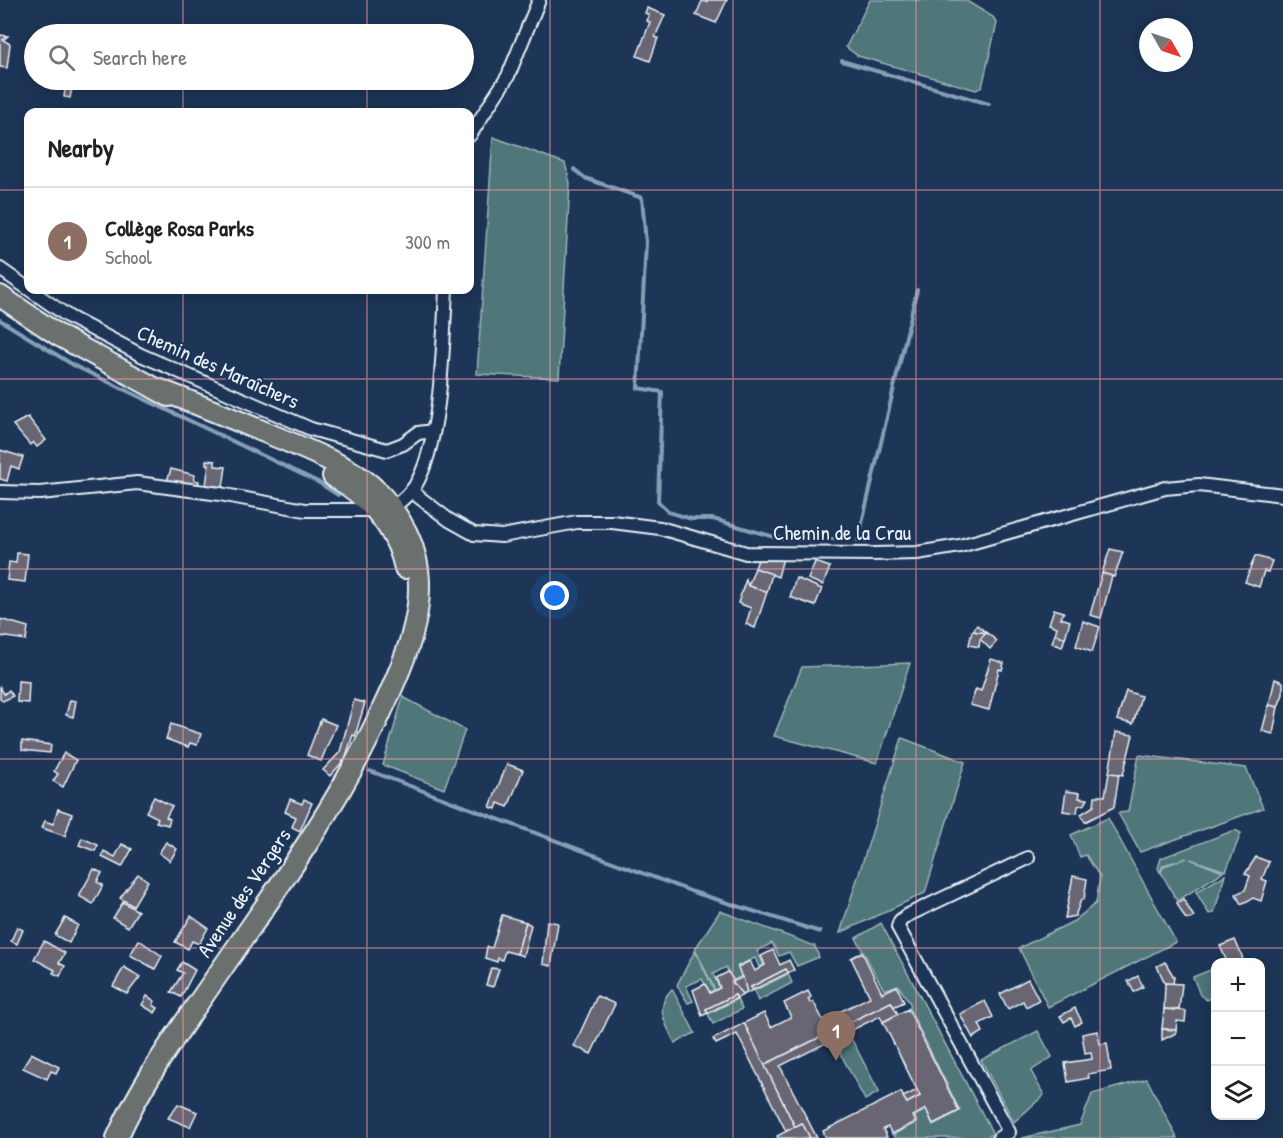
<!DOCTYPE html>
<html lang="en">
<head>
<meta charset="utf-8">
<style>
  body { margin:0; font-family:"Patrick Hand",sans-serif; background:#f2f2f2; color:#222 }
  .controls { position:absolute; right:18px; bottom:18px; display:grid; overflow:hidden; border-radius:12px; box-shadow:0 3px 15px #0003 }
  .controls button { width:54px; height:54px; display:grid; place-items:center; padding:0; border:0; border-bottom:2px solid #e0e0e0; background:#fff; color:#222; font:30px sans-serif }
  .compass { position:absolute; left:1139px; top:18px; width:54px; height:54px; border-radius:50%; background:#fff; box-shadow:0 3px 15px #0003; rotate:129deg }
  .you { position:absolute; left:555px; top:596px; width:21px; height:21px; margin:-15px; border:4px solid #fff; border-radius:50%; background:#1a73e8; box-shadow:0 0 0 9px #1a73e833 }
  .badge { display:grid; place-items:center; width:39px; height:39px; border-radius:50%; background:#85585c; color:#fff; font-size:20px; font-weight:700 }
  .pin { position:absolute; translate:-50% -50px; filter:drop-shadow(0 2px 3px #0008) }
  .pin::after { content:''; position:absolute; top:32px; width:21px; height:18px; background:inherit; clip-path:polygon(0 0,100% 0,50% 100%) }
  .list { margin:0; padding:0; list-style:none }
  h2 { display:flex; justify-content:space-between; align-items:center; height:78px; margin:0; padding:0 24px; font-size:26px }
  h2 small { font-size:20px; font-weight:400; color:#767676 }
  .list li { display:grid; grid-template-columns:39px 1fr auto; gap:18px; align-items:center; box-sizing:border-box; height:108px; padding:0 24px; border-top:2px solid #e0e0e0 }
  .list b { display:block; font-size:22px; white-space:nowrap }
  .list p { margin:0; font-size:20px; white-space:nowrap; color:#767676 }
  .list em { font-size:20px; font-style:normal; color:#767676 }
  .icon { flex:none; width:33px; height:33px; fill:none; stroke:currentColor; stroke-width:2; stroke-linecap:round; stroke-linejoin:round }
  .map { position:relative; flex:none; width:1283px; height:1138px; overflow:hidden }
  .search { position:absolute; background:#fff; box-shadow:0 3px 15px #0003; left:24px; top:24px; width:450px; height:66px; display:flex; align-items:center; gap:15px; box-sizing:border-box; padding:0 21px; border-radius:33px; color:#767676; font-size:22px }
  .panel { position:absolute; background:#fff; box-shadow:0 3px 15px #0003; left:24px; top:108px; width:450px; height:186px; border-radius:12px }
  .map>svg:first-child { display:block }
  .green { fill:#507679; stroke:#9cb4b8; stroke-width:1.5 }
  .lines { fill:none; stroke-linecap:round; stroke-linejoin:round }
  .stream { stroke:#849fb6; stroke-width:4 }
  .building { fill:#696673; stroke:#e8f1f8; stroke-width:1.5 }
  .street-casing { stroke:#e8f1f8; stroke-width:16 }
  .primary-casing { stroke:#e8f1f8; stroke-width:24 }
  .street { stroke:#1d3557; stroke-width:12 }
  .primary { stroke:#6b706d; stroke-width:20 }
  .grid { fill:none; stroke:#ff9aa2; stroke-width:1.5; stroke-opacity:0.55 }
  .labels { text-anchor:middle; stroke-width:4.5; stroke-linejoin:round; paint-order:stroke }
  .street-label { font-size:21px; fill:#e8f1f8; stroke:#1d3557 }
</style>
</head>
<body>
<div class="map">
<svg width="1283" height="1138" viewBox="0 0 1283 1138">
  <rect width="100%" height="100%" fill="#1d3557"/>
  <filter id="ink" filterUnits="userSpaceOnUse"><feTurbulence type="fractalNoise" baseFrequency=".0167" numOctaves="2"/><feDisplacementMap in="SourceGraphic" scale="12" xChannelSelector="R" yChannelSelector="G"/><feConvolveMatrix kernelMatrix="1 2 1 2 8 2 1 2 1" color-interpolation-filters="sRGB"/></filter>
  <g filter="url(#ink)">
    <!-- green -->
    <g class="green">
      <polygon points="870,0 965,0 993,17 997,23 982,87 976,90 858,56 846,47"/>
      <polygon points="493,137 565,163 570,183 559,378 477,374"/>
      <polygon points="910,663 877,763 774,736 802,667"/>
      <polygon points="403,697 465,730 444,789 383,765"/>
      <polygon points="902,738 965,762 925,893 840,933"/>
      <polygon points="1139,755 1246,768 1263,808 1140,852 1118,813 1128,812"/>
      <polygon points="1108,818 1176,942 1048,1007 1019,948 1074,921 1096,903 1100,877 1086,855 1080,857 1071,835"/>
      <polygon points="1235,830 1241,833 1226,871 1190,859 1223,872 1177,901 1161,872 1164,866 1187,858 1163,865 1160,872 1158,868 1161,858"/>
      <polygon points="1225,875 1214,913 1209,914 1196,892"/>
      <polygon points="720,911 815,946 819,957 797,966 789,952 779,956 772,943 757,951 764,965 759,967 755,958 737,966 742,976 732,981 726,967 713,974 719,987 715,990 695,949"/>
      <polygon points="881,923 993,1134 985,1138 895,1138 893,1135 917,1122 914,1116 926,1110 933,1125 960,1111 909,1008 911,1005 898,985 884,990 856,938"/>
      <polygon points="695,951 714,990 710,992 702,979 686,986 693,1001 688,1003 677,985"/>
      <polygon points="1215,968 1215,995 1207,1000 1200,995 1193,977"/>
      <polygon points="788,974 792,983 758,1001 754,991"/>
      <path d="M672,989L695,1033L675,1043C665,1023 654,1007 672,989Z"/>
      <polygon points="737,999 742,1009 713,1024 708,1014"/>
      <polygon points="1038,1031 1052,1057 1031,1071 1044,1095 1014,1122 981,1060"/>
      <polygon points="851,1038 879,1092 865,1100 836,1045"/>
      <polygon points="1147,1079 1177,1138 1022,1138 1080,1125 1092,1094"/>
    </g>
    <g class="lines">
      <!-- stream -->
      <g class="stream">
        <polyline points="842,61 989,104"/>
        <polyline points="574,169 585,178 642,198 646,243 638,388 662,392 658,501 668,512 692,519 713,519 781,539 836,539"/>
        <polyline points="0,320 75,366 318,482 338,495"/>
        <polyline points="858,540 917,290"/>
        <polyline points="370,771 693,892 820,932"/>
      </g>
    </g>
    <!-- building -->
    <g class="building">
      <polygon points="707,0 727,0 716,23 696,15 702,1 707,2"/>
      <polygon points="647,8 665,15 655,37 658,38 650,61 637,56 650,22 647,21 649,15 645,13"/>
      <polygon points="0,35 8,36 3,40 10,44 7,68 0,67"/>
      <polygon points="66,82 73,84 70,98 64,97"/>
      <polygon points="28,417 46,440 37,447 33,442 30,445 13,425"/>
      <polygon points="0,450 23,457 19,469 11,466 7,481 0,479"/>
      <polygon points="206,460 215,461 215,466 226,467 223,487 206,485 209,464 206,464"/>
      <polygon points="171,469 195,475 194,480 199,481 197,489 167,481"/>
      <polygon points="1110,549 1123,552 1114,577 1102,573"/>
      <polygon points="17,553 28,554 25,582 7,580 9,562 16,563"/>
      <polygon points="1255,556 1272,561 1268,572 1264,571 1259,587 1245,582"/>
      <polygon points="759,557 783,558 778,577 755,568"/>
      <polygon points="815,562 830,567 823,585 808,579"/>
      <polygon points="755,568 772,574 767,592 748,586"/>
      <polygon points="1102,573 1112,576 1101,618 1090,615"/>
      <polygon points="796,578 822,589 815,606 790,597"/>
      <polygon points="746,579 748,586 767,592 755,628 746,624 751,608 738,603"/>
      <polygon points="1054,609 1064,612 1061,618 1070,621 1065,638 1055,634 1057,627 1049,624"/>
      <polygon points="0,619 28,627 26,640 0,636"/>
      <polygon points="1083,621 1100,627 1092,652 1076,646"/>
      <polygon points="977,625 997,641 990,649 980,639 986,633 973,631"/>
      <polygon points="972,631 986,633 980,639 979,647 969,645"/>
      <polygon points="1055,634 1065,638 1062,647 1052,643"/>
      <polygon points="991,659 1004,663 1002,670 999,669 989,710 970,705 976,689 981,691"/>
      <polygon points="1275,679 1283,682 1283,694 1278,707 1269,705"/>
      <polygon points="18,681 29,682 28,703 17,702"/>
      <polygon points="0,687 4,694 9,690 13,696 3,701 0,699"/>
      <polygon points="1126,691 1141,696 1133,724 1117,720"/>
      <polygon points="70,700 76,701 73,717 66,715"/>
      <polygon points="354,700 365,703 355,736 353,735 345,759 330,776 323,770 340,752"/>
      <polygon points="1269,705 1278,707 1273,734 1262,731"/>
      <polygon points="321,719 336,725 321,761 307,755"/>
      <polygon points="171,724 201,734 197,745 190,743 188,747 166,739"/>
      <polygon points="1116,732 1133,735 1123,775 1109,773"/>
      <polygon points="22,741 51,745 50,753 22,750"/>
      <polygon points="64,753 76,760 63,787 53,781 58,774 54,771"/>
      <polygon points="507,764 523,770 508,807 498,803 496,809 490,807"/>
      <polygon points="1109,773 1119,774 1114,807 1085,822 1081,814 1094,806 1095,796 1105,796"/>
      <polygon points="1066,791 1080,793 1079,798 1088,799 1085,804 1078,806 1077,813 1063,811"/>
      <polygon points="154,797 172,806 166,817 170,819 168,825 156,822 158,818 146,812"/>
      <polygon points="290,799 302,804 304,799 312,803 300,831 292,827 296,817 285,812"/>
      <polygon points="58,809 72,814 65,836 42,828 45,821 53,824"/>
      <polygon points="82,838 98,845 95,851 79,845"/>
      <polygon points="166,842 177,849 170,861 159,853"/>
      <polygon points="122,844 132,849 122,867 102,857 104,851 115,857"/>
      <polygon points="1256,857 1269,862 1262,879 1267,881 1261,901 1253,898 1241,904 1236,894 1245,890 1250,876 1245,874"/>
      <polygon points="94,869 102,873 97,882 103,885 93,904 79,896"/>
      <polygon points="138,874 148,881 133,906 120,898"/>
      <polygon points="1073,876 1087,879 1084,899 1081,900 1075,916 1065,918"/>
      <polygon points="1183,899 1194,917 1190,919 1185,918 1177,903"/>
      <polygon points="123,902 138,911 128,927 113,918"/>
      <polygon points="502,915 526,922 517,954 505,951 502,960 498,958 497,962 485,958 487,947 492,948"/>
      <polygon points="191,916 208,928 199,944 192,941 188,949 175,942"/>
      <polygon points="65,918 78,925 69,943 55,935"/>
      <polygon points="547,921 558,923 551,966 543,964"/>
      <polygon points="526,922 531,925 523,956 517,954"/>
      <polygon points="17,927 23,930 17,944 11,941"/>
      <polygon points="139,940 162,956 155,969 130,955"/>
      <polygon points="1235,940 1242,956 1243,962 1227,962 1220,946"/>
      <polygon points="44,941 65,953 59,963 65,966 60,976 53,973 55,970 34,959"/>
      <polygon points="773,950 780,965 789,960 794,970 788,973 786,969 751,987 753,990 747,993 738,967 750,961 755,971 765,965 761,956"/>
      <polygon points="862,952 882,993 897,986 904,1002 893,1007 891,1002 764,1065 744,1023 764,1013 771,1027 791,1017 784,1003 808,991 811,997 808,999 810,1003 813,1001 823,1020 870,997 851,958"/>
      <polygon points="182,962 195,970 181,997 171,992 183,973 177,970"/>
      <polygon points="1165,962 1174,977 1173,984 1165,983 1157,966"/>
      <polygon points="124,967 140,977 127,994 113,986"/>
      <polygon points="491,968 499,969 493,987 486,985"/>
      <polygon points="786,969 788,973 753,990 751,987"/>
      <polygon points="728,972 743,995 737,998 735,995 706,1009 708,1013 702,1016 693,990 705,984 710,993 720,988 716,978"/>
      <polygon points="1138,976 1143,987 1134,992 1128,981"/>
      <polygon points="743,977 747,993 743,995 732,982"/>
      <polygon points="1028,979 1039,1000 1026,1007 1023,1001 1008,1009 1000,994"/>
      <polygon points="1165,983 1182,984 1179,1010 1164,1009"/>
      <polygon points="735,995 737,998 708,1013 706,1009"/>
      <polygon points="147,996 155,1001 153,1005 158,1008 155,1013 142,1005"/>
      <polygon points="597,996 615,1004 591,1054 574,1046"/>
      <polygon points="985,1001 993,1017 979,1024 983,1032 973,1038 960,1014"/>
      <polygon points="891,1002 898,1014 883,1022 880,1016 780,1066 817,1138 810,1138 802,1123 795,1127 764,1065"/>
      <polygon points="1075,1008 1082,1022 1075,1026 1071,1018 1064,1022 1060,1016"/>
      <polygon points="908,1009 959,1111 933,1124 926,1109 913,1116 916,1122 892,1134 888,1127 883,1129 887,1137 884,1138 826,1138 823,1131 901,1092 907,1103 920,1096 883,1022"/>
      <polygon points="1164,1009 1186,1011 1185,1022 1177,1021 1176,1030 1162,1029"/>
      <polygon points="744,1023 795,1127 786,1131 737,1034 716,1044 713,1039"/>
      <polygon points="1162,1029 1176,1030 1176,1033 1162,1040"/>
      <polygon points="1098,1031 1100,1044 1107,1043 1111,1070 1088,1074 1089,1078 1068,1082 1065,1063 1092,1059 1091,1052 1085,1053 1082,1034"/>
      <polygon points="31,1053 59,1067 56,1073 51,1071 47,1079 23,1068"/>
      <polygon points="917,1090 920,1096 907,1103 903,1097"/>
      <polygon points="178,1104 197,1112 190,1127 168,1118"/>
      <polygon points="802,1123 810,1138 778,1138 777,1136"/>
    </g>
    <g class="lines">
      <defs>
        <g id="street">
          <polyline points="470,135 508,76 539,0"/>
          <polyline points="0,269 69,317 141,355 311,429 387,450 403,444 418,433 433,431"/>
          <polyline points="411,491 449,520 474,534 502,536 577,522 612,522 660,528 746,553 874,554 917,553 960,546 1165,488 1199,485 1283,495"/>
          <polyline points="0,492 40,493 137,483 220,494 305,510 376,510"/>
          <path d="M392,508C400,502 409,495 415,486C442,442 443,342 446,290"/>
          <polyline points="999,1138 1009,1132 898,927 900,921 906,916 1028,858"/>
        </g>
        <g id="primary">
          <polyline points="0,296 58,335 169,396"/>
          <path d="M333,476C369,497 396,528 405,568"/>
          <path d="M117,1138C141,1084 176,1035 210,986C271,897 337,809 382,710C403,665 428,610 416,559C410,532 396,511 377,491C356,470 323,457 296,445C250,426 205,407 158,389"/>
        </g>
      </defs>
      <!-- street casing -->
      <use href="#street" class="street-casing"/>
      <!-- primary casing -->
      <use href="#primary" class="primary-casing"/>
      <!-- street -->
      <use href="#street" class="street"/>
      <!-- primary -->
      <use href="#primary" class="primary"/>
    </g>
  </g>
  <!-- grid -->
  <path class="grid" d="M183,0V34M367,0V34M550,0V1138M733,0V1138M916,0V1138M1100,0V1138M183,80V112M367,80V112M0,190H28M470,190H1283M183,290V1138M367,290V1138M0,379H1283M0,569H1283M0,759H1283M0,948H1283"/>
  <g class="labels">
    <!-- street labels -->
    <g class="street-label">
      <text transform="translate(218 367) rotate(24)" y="7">Chemin des Maraîchers</text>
      <text x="842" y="540">Chemin de la Crau</text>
      <text transform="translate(244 893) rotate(-56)" y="7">Avenue des Vergers</text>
    </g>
  </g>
</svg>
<div class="controls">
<button>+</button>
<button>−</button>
<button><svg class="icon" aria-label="layers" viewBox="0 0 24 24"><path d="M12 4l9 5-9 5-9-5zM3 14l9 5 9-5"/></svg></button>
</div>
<svg class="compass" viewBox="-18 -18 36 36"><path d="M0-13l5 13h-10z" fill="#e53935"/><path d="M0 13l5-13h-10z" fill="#767676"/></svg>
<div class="you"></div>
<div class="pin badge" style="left:836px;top:1061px;background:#8d6e63">1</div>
<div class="search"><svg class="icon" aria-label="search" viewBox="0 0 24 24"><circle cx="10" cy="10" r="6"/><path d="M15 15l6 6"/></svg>Search here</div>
<section class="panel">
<h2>Nearby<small></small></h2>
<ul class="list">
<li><span class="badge" style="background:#8d6e63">1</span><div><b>Collège Rosa Parks</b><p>School</p></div><em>300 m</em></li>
</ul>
</section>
</div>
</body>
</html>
